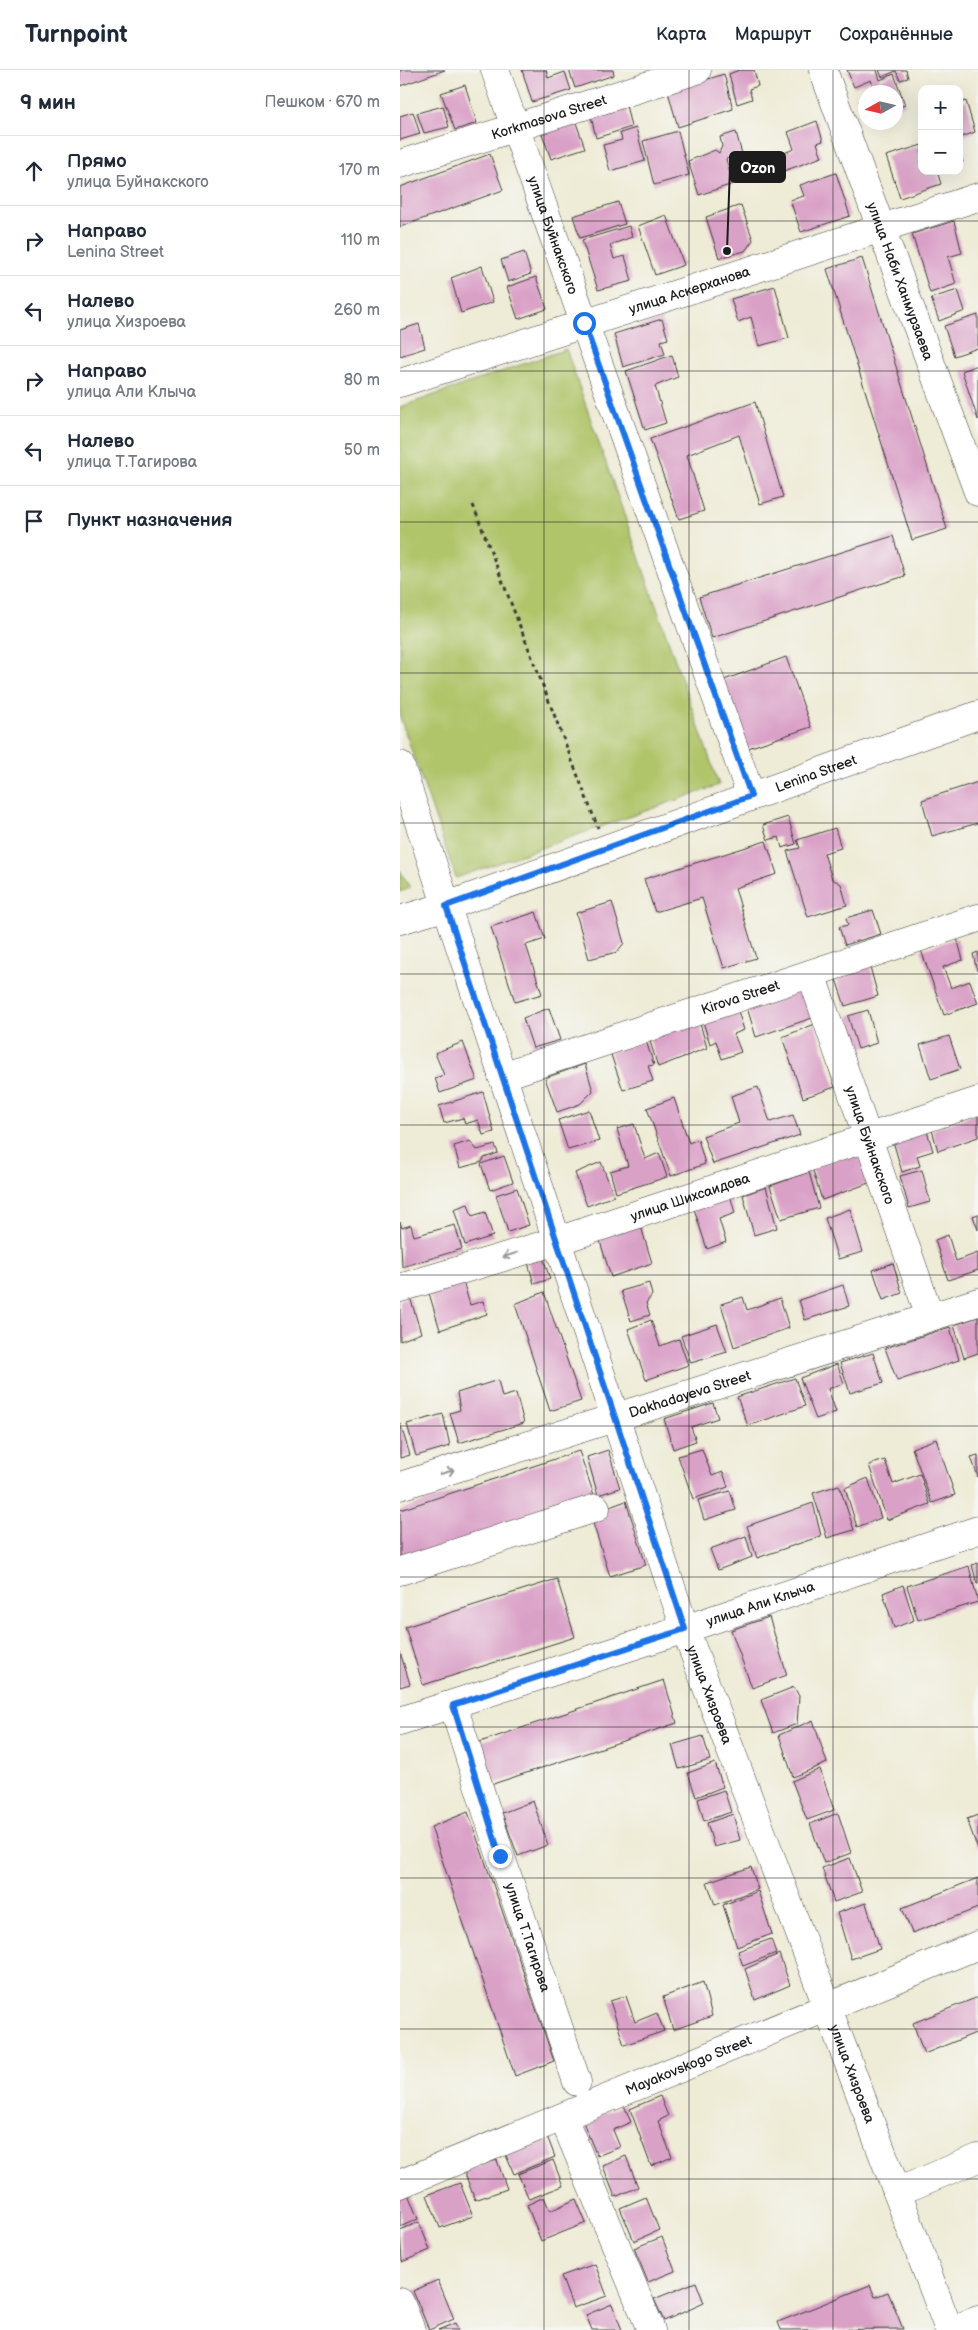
<!DOCTYPE html>
<html lang="ru">
<head>
<meta charset="utf-8">
<style>
  body { margin:0; font-family:"Balsamiq Sans",sans-serif; background:#f6f6f7; color:#1f2937 }
  .controls { position:absolute; right:15px; top:15px; display:grid; overflow:hidden; border-radius:10px; box-shadow:0 5px 20px #0002 }
  .controls button { width:45px; height:45px; display:grid; place-items:center; padding:0; border:0; border-bottom:1px solid #e0e1e3; background:#fff; color:#1f2937; font:25px sans-serif }
  .compass { position:absolute; left:458px; top:15px; width:45px; height:45px; border-radius:50%; background:#fff; box-shadow:0 5px 20px #0002; rotate:262deg }
  .stop { position:absolute; width:15px; height:15px; margin:-11px; border:4px solid #1a73e8; border-radius:50%; background:#fff }
  .stop.end { background:#1a73e8; border-color:#fff; box-shadow:0 1px 5px #0008 }
  .list { margin:0; padding:0; list-style:none }
  h2 { display:flex; justify-content:space-between; align-items:center; height:65px; margin:0; padding:0 20px; font-size:21px }
  h2 small { font-size:16px; font-weight:400; color:#747a83 }
  .list li { display:grid; grid-template-columns:32px 1fr auto; gap:15px; align-items:center; box-sizing:border-box; height:70px; padding:0 20px; border-top:1px solid #e0e1e3 }
  .list b { display:block; font-size:19px; white-space:nowrap }
  .list p { margin:0; font-size:16px; white-space:nowrap; color:#747a83 }
  .list em { font-size:16px; font-style:normal; color:#747a83 }
  .icon { flex:none; width:28px; height:28px; fill:none; stroke:currentColor; stroke-width:2; stroke-linecap:round; stroke-linejoin:round }
  .map { position:relative; flex:none; width:578px; height:2260px; overflow:hidden }
  header { display:flex; align-items:center; gap:30px; box-sizing:border-box; height:70px; padding:0 25px; background:#fff; border-bottom:1px solid #e0e1e3 }
  header strong { font-size:24px }
  nav { display:flex; gap:28px; margin-inline-start:auto; font-size:18px }
  main { display:flex }
  aside { flex:1; background:#fff }
  .map>svg:first-child { display:block }
  .green { fill:#b0c56a; stroke:#667043 }
  .building { fill:#daa1c7 }
  .lines { fill:none; stroke-linecap:round; stroke-linejoin:round }
  .minor-casing { stroke:#3c3b38; stroke-width:29 }
  .path { stroke:#3c3b38; stroke-width:3; stroke-dasharray:4 4; stroke-linecap:butt }
  .minor { stroke:#fff; stroke-width:28 }
  .oneway { stroke:#999 }
  .route { stroke:#1a73e8; stroke-width:6 }
  .grid { fill:none; stroke:#1c1c1c; stroke-width:1; stroke-opacity:0.55 }
  .labels { text-anchor:middle; stroke-width:4; stroke-linejoin:round; paint-order:stroke }
  .street-label { font-size:14px; fill:#1c1c1c; stroke:#f6f6f2 }
  .leader { fill:none; stroke:#1c1c1c; stroke-width:2 }
  .callout-dot { fill:#1c1c1c; stroke:#f6f6f2; stroke-width:2 }
  .callout { fill:#1c1c1c; stroke:#1c1c1c; stroke-width:2 }
  .callout-label { font-size:15px; text-anchor:middle; font-weight:bold; fill:#fff }
</style>
</head>
<body>
<header>
<strong>Turnpoint</strong>
<nav><a>Карта</a><a>Маршрут</a><a>Сохранённые</a></nav>
</header>
<main>
<aside>
<h2>9 мин<small>Пешком · 670 m</small></h2>
<ul class="list">
<li><svg class="icon" aria-label="ahead" viewBox="0 0 24 24"><path d="M12 20V5M6 11l6-6 6 6"/></svg><div><b>Прямо</b><p>улица Буйнакского</p></div><em>170 m</em></li>
<li><svg class="icon" aria-label="right" viewBox="0 0 24 24"><path d="M7 20v-9h11M14 6l5 5-5 5"/></svg><div><b>Направо</b><p>Lenina Street</p></div><em>110 m</em></li>
<li><svg class="icon" aria-label="left" viewBox="0 0 24 24"><path d="M17 20v-9H6M10 6l-5 5 5 5"/></svg><div><b>Налево</b><p>улица Хизроева</p></div><em>260 m</em></li>
<li><svg class="icon" aria-label="right" viewBox="0 0 24 24"><path d="M7 20v-9h11M14 6l5 5-5 5"/></svg><div><b>Направо</b><p>улица Али Клыча</p></div><em>80 m</em></li>
<li><svg class="icon" aria-label="left" viewBox="0 0 24 24"><path d="M17 20v-9H6M10 6l-5 5 5 5"/></svg><div><b>Налево</b><p>улица Т.Тагирова</p></div><em>50 m</em></li>
<li><svg class="icon" aria-label="arrive" viewBox="0 0 24 24"><path d="M6 21V4h12l-3 4 3 4H6"/></svg><div><b>Пункт назначения</b></div></li>
</ul>
</aside>
<div class="map">
<svg width="578" height="2260" viewBox="0 0 578 2260">
  <rect width="100%" height="100%" fill="#f6f6f2"/>
  <filter id="ink" filterUnits="userSpaceOnUse"><feTurbulence type="fractalNoise" baseFrequency=".02" numOctaves="2"/><feDisplacementMap in="SourceGraphic" scale="10" xChannelSelector="R" yChannelSelector="G"/><feConvolveMatrix kernelMatrix="1 2 1 2 8 2 1 2 1" color-interpolation-filters="sRGB"/></filter>
  <filter id="wash" filterUnits="userSpaceOnUse"><feTurbulence type="fractalNoise" baseFrequency=".0096" numOctaves="4" result="noise"/><feDisplacementMap in="SourceGraphic" scale="20" xChannelSelector="R" yChannelSelector="G"/><feGaussianBlur stdDeviation="1.12" result="paint"/><feColorMatrix in="noise" values="0 0 0 0 0 0 0 0 0 0 0 0 0 0 0 0 0 1.4 0 .05"/><feComposite in="paint" operator="in"/></filter>
  <g filter="url(#wash)">
    <rect width="100%" height="100%" fill="#eeebd6"/>
    <!-- green -->
    <g class="green">
      <polygon points="166,279 319,715 56,808 0,647 0,337"/>
      <polygon points="0,800 10,818 0,822"/>
    </g>
    <g id="blocks">
      <!-- building -->
      <g class="building">
        <polygon points="0,0 45,0 0,16"/>
        <polygon points="122,0 146,0 148,8 165,2 171,20 132,32"/>
        <polygon points="169,0 213,0 214,5 175,18"/>
        <polygon points="339,0 354,0 358,16 349,19 352,29 337,34 329,4"/>
        <polygon points="447,0 477,0 480,10 494,4 505,35 496,38 496,22 475,22 471,10 454,17"/>
        <polygon points="479,0 506,0 508,8 500,10 496,1 482,7"/>
        <polygon points="324,4 333,39 278,57 268,22"/>
        <polygon points="65,15 77,53 55,60 41,23"/>
        <polygon points="466,28 466,46 459,31"/>
        <polygon points="566,31 575,62 559,68 559,33"/>
        <polygon points="226,35 231,57 196,68 191,46"/>
        <polygon points="43,36 49,57 24,63 17,43"/>
        <polygon points="13,42 20,64 0,70 0,46"/>
        <polygon points="174,47 185,78 151,89 140,58"/>
        <polygon points="417,51 423,71 417,73 422,87 381,102 376,86 394,79 388,62"/>
        <polygon points="236,58 245,91 210,101 203,75 222,70 220,63"/>
        <polygon points="278,61 289,105 254,115 243,71"/>
        <polygon points="336,62 342,84 326,89 333,114 299,125 288,91 315,80 319,83 322,76 320,67"/>
        <polygon points="522,75 522,101 537,101 541,114 500,128 486,86"/>
        <polygon points="559,80 563,92 559,94"/>
        <polygon points="90,84 103,120 0,157 0,117"/>
        <polygon points="436,103 450,146 401,162 390,130 404,126 400,115"/>
        <polygon points="218,132 225,154 180,168 173,146"/>
        <polygon points="341,135 353,170 345,181 319,188 306,147"/>
        <polygon points="266,145 284,195 255,205 238,156"/>
        <polygon points="554,151 562,183 548,187 556,214 530,223 512,164"/>
        <polygon points="229,156 232,167 210,175 214,189 225,186 232,211 198,220 182,170"/>
        <polygon points="124,182 131,204 108,212 101,190"/>
        <polygon points="462,188 547,459 512,470 427,199"/>
        <polygon points="82,196 93,232 61,243 51,208"/>
        <polygon points="136,207 147,239 118,249 107,217"/>
        <polygon points="375,216 389,268 359,276 351,247 338,252 331,229"/>
        <polygon points="558,220 565,241 539,251 531,228"/>
        <polygon points="578,245 578,278 554,286 544,256"/>
        <polygon points="262,249 268,269 261,271 265,284 223,297 214,264"/>
        <polygon points="19,254 25,278 0,286 0,260"/>
        <polygon points="272,285 278,307 255,316 266,353 245,360 226,301"/>
        <polygon points="578,295 578,350 562,301"/>
        <polygon points="355,332 383,427 360,434 339,365 287,385 304,441 279,449 250,369"/>
        <polygon points="493,466 505,506 312,568 299,527"/>
        <polygon points="386,587 411,657 339,681 316,613"/>
        <polygon points="578,712 578,753 532,766 522,730"/>
        <polygon points="388,747 396,774 382,778 379,767 368,770 363,755"/>
        <polygon points="435,758 441,778 424,783 432,809 441,814 447,835 408,847 387,781 400,778 397,770"/>
        <polygon points="366,771 377,804 335,818 356,888 324,898 302,828 255,842 244,809"/>
        <polygon points="212,832 224,873 217,882 189,889 176,843"/>
        <polygon points="473,840 481,864 445,875 439,857 448,855 446,848"/>
        <polygon points="136,842 145,869 126,875 142,924 115,932 91,857"/>
        <polygon points="557,868 563,890 543,897 551,918 570,911 578,933 544,945 521,880"/>
        <polygon points="578,882 578,900 577,901 573,884"/>
        <polygon points="469,893 478,926 445,936 434,903"/>
        <polygon points="404,915 412,948 356,967 346,934"/>
        <polygon points="149,938 160,970 133,978 123,948"/>
        <polygon points="337,938 344,960 334,964 341,982 322,989 316,971 310,974 302,949"/>
        <polygon points="468,940 477,973 458,979 448,946"/>
        <polygon points="299,950 307,978 258,997 249,968"/>
        <polygon points="415,954 435,1017 403,1028 382,967"/>
        <polygon points="549,966 560,999 531,1009 520,975"/>
        <polygon points="246,971 254,995 248,996 253,1011 223,1020 210,982"/>
        <polygon points="63,972 77,1010 40,1023 35,1008 44,1005 35,983"/>
        <polygon points="185,994 193,1021 180,1034 157,1042 145,1008"/>
        <polygon points="358,1017 370,1052 393,1045 400,1065 313,1094 303,1066 339,1053 331,1026"/>
        <polygon points="83,1022 94,1062 83,1065 78,1050 65,1054 63,1048 44,1053 39,1036"/>
        <polygon points="274,1028 289,1073 298,1069 305,1094 271,1106 247,1038"/>
        <polygon points="189,1040 199,1071 168,1080 158,1050"/>
        <polygon points="578,1043 578,1067 538,1081 532,1060"/>
        <polygon points="234,1054 245,1089 259,1083 267,1107 216,1123 210,1101 228,1096 217,1059"/>
        <polygon points="527,1061 533,1081 517,1086 520,1096 502,1102 493,1071"/>
        <polygon points="70,1071 77,1080 95,1075 98,1083 84,1088 82,1092 60,1098 54,1076"/>
        <polygon points="458,1081 469,1113 422,1130 412,1098"/>
        <polygon points="104,1086 113,1112 90,1120 81,1094"/>
        <polygon points="201,1092 214,1126 187,1136 175,1103"/>
        <polygon points="522,1100 530,1132 509,1138 500,1106"/>
        <polygon points="409,1102 419,1138 381,1149 370,1116"/>
        <polygon points="366,1117 377,1158 354,1165 343,1125"/>
        <polygon points="117,1118 129,1155 108,1162 96,1125"/>
        <polygon points="330,1125 335,1143 319,1149 326,1172 307,1179 294,1139"/>
        <polygon points="68,1134 72,1146 85,1142 93,1166 65,1175 54,1139"/>
        <polygon points="450,1139 463,1182 438,1189 425,1148"/>
        <polygon points="578,1144 578,1160 573,1146"/>
        <polygon points="0,1152 2,1158 11,1155 14,1166 55,1155 62,1179 2,1197"/>
        <polygon points="240,1153 252,1193 211,1207 199,1168"/>
        <polygon points="548,1165 556,1191 578,1183 578,1200 548,1210 535,1170"/>
        <polygon points="142,1184 150,1209 134,1214 127,1189"/>
        <polygon points="493,1193 502,1223 483,1230 473,1200"/>
        <polygon points="63,1211 70,1235 83,1231 87,1244 40,1260 29,1223"/>
        <polygon points="249,1213 252,1225 246,1233 250,1245 231,1251 221,1221"/>
        <polygon points="443,1215 449,1236 405,1250 399,1230"/>
        <polygon points="144,1222 181,1331 150,1341 115,1234"/>
        <polygon points="10,1227 21,1263 0,1271 0,1230"/>
        <polygon points="343,1227 347,1240 380,1228 389,1258 334,1277 321,1234"/>
        <polygon points="578,1247 578,1283 564,1288 554,1255"/>
        <polygon points="251,1250 260,1276 279,1269 288,1295 246,1310 228,1259"/>
        <polygon points="317,1254 327,1282 291,1293 281,1266"/>
        <polygon points="550,1257 559,1290 497,1311 485,1278"/>
        <polygon points="473,1283 483,1313 450,1323 440,1293"/>
        <polygon points="437,1294 444,1313 428,1319 436,1342 416,1349 400,1308"/>
        <polygon points="395,1308 405,1336 348,1356 337,1327"/>
        <polygon points="98,1310 102,1327 116,1323 124,1353 59,1373 50,1343 60,1340 57,1323"/>
        <polygon points="313,1333 318,1348 291,1357 296,1371 273,1379 264,1349"/>
        <polygon points="43,1344 50,1376 16,1386 7,1354"/>
        <polygon points="0,1353 10,1385 0,1388"/>
        <polygon points="536,1369 555,1425 532,1433 512,1378"/>
        <polygon points="302,1379 312,1406 323,1402 328,1417 293,1429 278,1386"/>
        <polygon points="208,1380 220,1418 198,1425 187,1387"/>
        <polygon points="179,1381 195,1428 0,1490 0,1440"/>
        <polygon points="578,1385 578,1407 571,1387"/>
        <polygon points="485,1390 493,1414 520,1404 530,1434 487,1450 469,1395"/>
        <polygon points="468,1408 481,1448 457,1457 445,1418"/>
        <polygon points="439,1415 454,1460 427,1468 413,1423"/>
        <polygon points="330,1421 336,1440 304,1450 298,1430"/>
        <polygon points="226,1431 246,1495 210,1506 190,1444"/>
        <polygon points="413,1433 421,1466 357,1488 347,1456"/>
        <polygon points="346,1466 352,1487 318,1500 310,1479"/>
        <polygon points="578,1493 578,1514 577,1514 572,1495"/>
        <polygon points="569,1496 578,1532 518,1550 507,1516"/>
        <polygon points="157,1509 175,1567 23,1615 5,1557"/>
        <polygon points="503,1515 514,1550 494,1558 483,1523"/>
        <polygon points="369,1547 387,1605 352,1618 331,1560"/>
        <polygon points="0,1582 10,1614 0,1617"/>
        <polygon points="264,1610 277,1653 87,1716 74,1674"/>
        <polygon points="394,1617 399,1626 397,1654 373,1663 361,1630"/>
        <polygon points="413,1650 427,1693 393,1707 379,1665"/>
        <polygon points="303,1666 310,1690 279,1699 272,1675"/>
        <polygon points="315,1693 323,1717 296,1727 288,1703"/>
        <polygon points="420,1699 434,1740 407,1750 392,1711"/>
        <polygon points="324,1720 331,1742 304,1751 298,1729"/>
        <polygon points="133,1731 148,1775 118,1786 102,1743"/>
        <polygon points="68,1742 154,1991 115,2006 31,1757"/>
        <polygon points="438,1743 451,1783 424,1793 410,1754"/>
        <polygon points="333,1744 340,1770 314,1777 307,1753"/>
        <polygon points="578,1745 578,1780 567,1749"/>
        <polygon points="450,1788 462,1822 434,1832 422,1798"/>
        <polygon points="351,1797 358,1819 315,1835 307,1812"/>
        <polygon points="578,1808 578,1838 512,1863 502,1838"/>
        <polygon points="358,1821 372,1864 337,1877 323,1835"/>
        <polygon points="466,1833 480,1879 451,1889 437,1843"/>
        <polygon points="371,1869 376,1883 343,1896 338,1881"/>
        <polygon points="379,1884 390,1915 355,1930 345,1899"/>
        <polygon points="303,1912 312,1946 273,1960 263,1927"/>
        <polygon points="226,1926 235,1952 257,1943 264,1961 224,1975 210,1931"/>
        <polygon points="578,1927 578,1962 524,1984 513,1953"/>
        <polygon points="260,2026 268,2046 258,2051 272,2087 251,2096 230,2039"/>
        <polygon points="224,2035 231,2052 213,2060 220,2077 197,2086 183,2052"/>
        <polygon points="147,2066 155,2087 114,2104 105,2083"/>
        <polygon points="226,2086 238,2117 215,2127 203,2096"/>
        <polygon points="97,2090 107,2119 75,2130 64,2101"/>
        <polygon points="153,2090 163,2116 129,2129 118,2104"/>
        <polygon points="60,2113 73,2146 40,2158 27,2125"/>
        <polygon points="8,2124 18,2149 0,2157 0,2128"/>
        <polygon points="144,2127 150,2141 176,2129 186,2153 141,2171 127,2135"/>
        <polygon points="246,2127 259,2160 234,2171 220,2138"/>
        <polygon points="19,2152 30,2180 2,2192 0,2160"/>
        <polygon points="262,2167 275,2201 248,2212 234,2178"/>
        <polygon points="195,2194 207,2226 173,2238 161,2206"/>
        <polygon points="38,2210 54,2249 29,2260 13,2221"/>
        <polygon points="296,2212 304,2233 264,2251 254,2229"/>
        <polygon points="470,2215 475,2227 488,2222 503,2259 381,2260 378,2252"/>
        <polygon points="212,2234 222,2260 192,2260 186,2245"/>
        <polygon points="55,2253 58,2260 38,2260"/>
      </g>
    </g>
  </g>
  <g filter="url(#ink)">
    <use href="#blocks" fill-opacity="0" stroke="#3c3b38" stroke-width="1"/>
    <g class="lines">
      <defs>
        <g id="minor">
          <path id="s1" d="M95,0L351,726"/>
          <path id="s2" d="M423,0L578,422"/>
          <path id="s3" d="M0,94L297,0"/>
          <path id="s4" d="M0,313L578,127"/>
          <path id="s5" d="M0,695L285,1559L549,2260"/>
          <path id="s6" d="M0,850L47,836L578,645"/>
          <path id="s7" d="M411,904L530,1247"/>
          <path id="s8" d="M102,1006L578,848"/>
          <path id="s9" d="M0,1218L157,1171L578,1031"/>
          <path id="s10" d="M0,1416L578,1232"/>
          <polyline points="0,1501 196,1438"/>
          <path id="s11" d="M53,1635L101,1787L177,2012"/>
          <path id="s12" d="M0,1651L285,1559L578,1460"/>
          <polyline points="163,2047 251,2260"/>
          <path id="s13" d="M0,2114L578,1875"/>
          <polyline points="497,2122 578,2088"/>
          <polyline points="0,2232 11,2260"/>
          <polyline points="552,2260 578,2250"/>
        </g>
      </defs>
      <!-- minor casing -->
      <use href="#minor" class="minor-casing"/>
      <!-- path -->
      <polyline class="path" points="73,435 198,758"/>
      <!-- minor -->
      <use href="#minor" class="minor"/>
    </g>
    <!-- one-way arrows -->
    <defs><path id="oneway-shaft" d="M-6 0H5M1.5-3L5.5 0L1.5 3" fill="none" stroke-width="1.6" stroke-linecap="round" stroke-linejoin="round" transform="scale(1.25)"/></defs>
    <g class="oneway">
      <use href="#oneway-shaft" transform="translate(110 1185) rotate(163)"/>
      <use href="#oneway-shaft" transform="translate(47 1402) rotate(-17)"/>
    </g>
  </g>
  <g class="lines" filter="url(#ink)">
    <!-- route -->
    <polyline class="route" points="100,1786 53,1635 285,1559 46,836 351,726 184,253"/>
  </g>
  <!-- grid -->
  <path class="grid" d="M144,0V2260M289,0V2260M433,0V2260M0,151H578M0,301H578M0,452H578M0,603H578M0,753H578M0,904H578M0,1055H578M0,1205H578M0,1356H578M0,1507H578M0,1657H578M0,1808H578M0,1959H578M0,2109H578"/>
  <g class="labels">
    <!-- street labels -->
    <g class="street-label">
      <text dy="5" stroke="none"><textPath href="#s3" startOffset="156">Korkmasova Street</textPath></text>
      <text dy="5" stroke="none"><textPath href="#s1" startOffset="175">улица Буйнакского</textPath></text>
      <text dy="5" stroke="none"><textPath href="#s2" startOffset="225">улица Наби Ханмурзаева</textPath></text>
      <text dy="5" stroke="none"><textPath href="#s4" startOffset="304">улица Аскерханова</textPath></text>
      <text dy="5" stroke="none"><textPath href="#s6" startOffset="441">Lenina Street</textPath></text>
      <text dy="5" stroke="none"><textPath href="#s8" startOffset="251">Kirova Street</textPath></text>
      <text dy="5" stroke="none"><textPath href="#s7" startOffset="181">улица Буйнакского</textPath></text>
      <text dy="5" stroke="none"><textPath href="#s9" startOffset="304">улица Шихсаидова</textPath></text>
      <text dy="5" stroke="none"><textPath href="#s10" startOffset="304">Dakhadayeva Street</textPath></text>
      <text dy="5" stroke="none"><textPath href="#s12" startOffset="379">улица Али Клыча</textPath></text>
      <text dy="5" stroke="none"><textPath href="#s5" startOffset="980">улица Хизроева</textPath></text>
      <text dy="5" stroke="none"><textPath href="#s11" startOffset="244">улица Т.Тагирова</textPath></text>
      <text dy="5" stroke="none"><textPath href="#s13" startOffset="312">Mayakovskogo Street</textPath></text>
      <text dy="5" stroke="none"><textPath href="#s5" startOffset="1385">улица Хизроева</textPath></text>
    </g>
  </g>
  <!-- callouts -->
  <path class="leader" d="M327 181L330 97"/>
  <circle class="callout-dot" cx="327" cy="181" r="5"/>
  <rect class="callout" x="330" y="82" width="55" height="30" rx="5"/>
  <g class="callout-label">
    <text x="358" y="103">Ozon</text>
  </g>
</svg>
<div class="controls">
<button>+</button>
<button>−</button>
</div>
<svg class="compass" viewBox="-18 -18 36 36"><path d="M0-13l5 13h-10z" fill="#e53935"/><path d="M0 13l5-13h-10z" fill="#747a83"/></svg>
<div class="stop" style="left:184px;top:253px"></div>
<div class="stop end" style="left:100px;top:1786px"></div>
</div>
</main>
</body>
</html>
